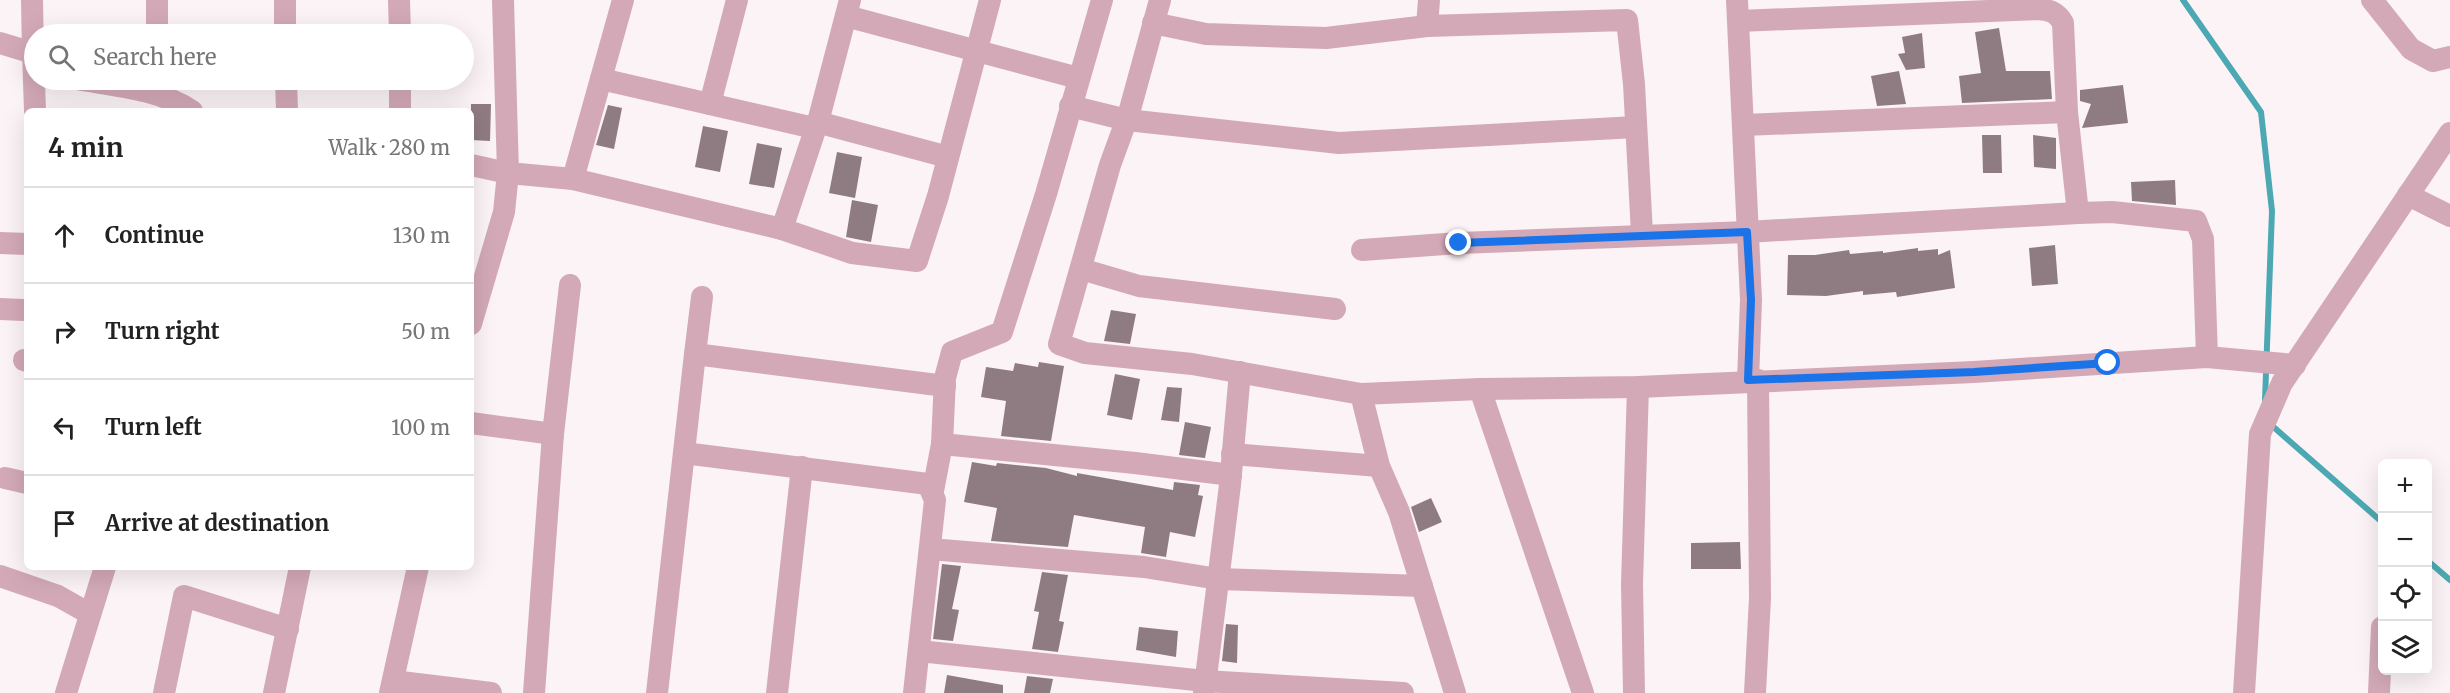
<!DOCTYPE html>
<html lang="en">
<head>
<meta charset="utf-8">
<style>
  body { margin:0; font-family:Merriweather,serif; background:#f2f2f2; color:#222 }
  .controls { position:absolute; right:18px; bottom:18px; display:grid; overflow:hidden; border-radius:9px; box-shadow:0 6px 24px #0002 }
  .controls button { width:54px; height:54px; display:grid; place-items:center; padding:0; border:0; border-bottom:2px solid #e0e0e0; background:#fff; color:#222; font:30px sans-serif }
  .stop { position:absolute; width:18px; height:18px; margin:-14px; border:4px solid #1a73e8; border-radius:50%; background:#fff }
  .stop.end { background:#1a73e8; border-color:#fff; box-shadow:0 2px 6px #0008 }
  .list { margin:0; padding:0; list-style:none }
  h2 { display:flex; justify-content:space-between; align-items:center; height:78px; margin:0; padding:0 24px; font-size:26px }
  h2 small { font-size:20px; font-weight:400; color:#767676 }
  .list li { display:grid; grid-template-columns:39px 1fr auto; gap:18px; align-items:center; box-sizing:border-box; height:96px; padding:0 24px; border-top:2px solid #e0e0e0 }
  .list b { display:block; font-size:22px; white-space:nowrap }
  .list em { font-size:20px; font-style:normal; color:#767676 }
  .icon { flex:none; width:33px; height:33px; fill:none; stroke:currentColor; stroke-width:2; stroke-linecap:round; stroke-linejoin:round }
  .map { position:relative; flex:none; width:2450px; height:693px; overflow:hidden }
  .search { position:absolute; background:#fff; box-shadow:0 6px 24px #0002; left:24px; top:24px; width:450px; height:66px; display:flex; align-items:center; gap:15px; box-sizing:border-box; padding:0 21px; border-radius:33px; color:#767676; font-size:22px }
  .panel { position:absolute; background:#fff; box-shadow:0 6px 24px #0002; left:24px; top:108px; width:450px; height:462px; border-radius:9px }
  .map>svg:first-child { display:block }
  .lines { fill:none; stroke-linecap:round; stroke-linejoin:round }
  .stream { stroke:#4ca9b3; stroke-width:6 }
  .building { fill:#8f7c82 }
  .minor { stroke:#d3a9b7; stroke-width:22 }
  .route { stroke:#1a73e8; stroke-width:8 }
</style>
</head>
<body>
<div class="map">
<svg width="2450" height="693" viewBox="0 0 2450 693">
  <rect width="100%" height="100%" fill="#fcf3f6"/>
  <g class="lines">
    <!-- stream -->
    <g class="stream">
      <polyline points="2183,0 2261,112 2272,211 2265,400"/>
      <polyline points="2269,423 2382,522"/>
      <polyline points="2428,561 2450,580"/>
    </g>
  </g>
  <!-- building -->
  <g class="building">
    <polygon points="1999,28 2006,71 2050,71 2052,99 1962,103 1959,76 1981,73 1975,32"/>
    <polygon points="1922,33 1925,68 1906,70 1898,54 1905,53 1902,37"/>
    <polygon points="1899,71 1906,104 1877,106 1871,76"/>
    <polygon points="2123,85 2128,123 2082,128 2091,104 2080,101 2080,90"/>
    <polygon points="471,104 491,104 490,141 471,140"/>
    <polygon points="608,105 622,108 614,149 596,145"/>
    <polygon points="703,126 728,131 720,172 695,167"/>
    <polygon points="1982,135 2001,135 2002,173 1983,173"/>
    <polygon points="2033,135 2056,138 2056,169 2034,167"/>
    <polygon points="757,143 782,148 774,188 749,184"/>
    <polygon points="837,152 862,157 855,198 829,193"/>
    <polygon points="2175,180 2176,205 2132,201 2131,182"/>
    <polygon points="852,200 878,205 871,242 846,237"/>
    <polygon points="2055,245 2058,284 2032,286 2029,248"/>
    <polygon points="1918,248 1918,251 1938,249 1938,255 1950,250 1955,288 1897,297 1896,292 1863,295 1863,291 1826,296 1787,295 1788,255 1815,255 1849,250 1850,254 1883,251 1883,253"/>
    <polygon points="1111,310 1136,314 1130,344 1104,341"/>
    <polygon points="1039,362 1064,366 1051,441 1001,436 1006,401 981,397 986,367 1013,371 1015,363 1038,367"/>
    <polygon points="1115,374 1140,379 1132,420 1107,415"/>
    <polygon points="1167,387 1182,388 1179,422 1161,420"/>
    <polygon points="1185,422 1211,427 1205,458 1179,455"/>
    <polygon points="972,462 996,466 997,463 1046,468 1077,476 1077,473 1173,490 1174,482 1200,485 1198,495 1203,496 1195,537 1170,532 1166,557 1141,553 1145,527 1074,515 1068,547 991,541 997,508 964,502"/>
    <polygon points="1431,498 1442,522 1419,532 1411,507"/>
    <polygon points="1740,542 1741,569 1691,569 1691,543"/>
    <polygon points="942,564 961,566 952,609 959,610 953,641 933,639"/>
    <polygon points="1042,572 1068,575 1059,621 1064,622 1058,652 1032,649 1039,612 1034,611"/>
    <polygon points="1226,624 1238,625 1237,663 1222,661"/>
    <polygon points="1139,627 1178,631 1176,657 1136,650"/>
    <polygon points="947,675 1003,685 1003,693 944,693"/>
    <polygon points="1027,676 1053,679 1050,693 1024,693"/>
  </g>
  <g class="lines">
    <!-- minor -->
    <g class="minor">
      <polyline points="157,0 157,34"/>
      <polyline points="285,0 285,34"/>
      <polyline points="399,0 400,34"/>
      <polyline points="503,0 508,173 573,179 623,0"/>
      <polyline points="1160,0 1129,113 1110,165 1059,344 1085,353 1192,364 1361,394 1379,466 1399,512 1455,693"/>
      <polyline points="1737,0 1751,300 1748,380"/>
      <polyline points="2372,0 2411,49 2433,61 2450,57"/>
      <polyline points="846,16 1078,78"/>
      <path d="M1739,21L2038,9C2050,10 2057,12 2063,23L2067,112L2078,213"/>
      <polyline points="1153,23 1206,34 1326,38 1427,26 1627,20 1634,84 1642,234"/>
      <polyline points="1427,26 1429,0"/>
      <polyline points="0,43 33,53 32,0"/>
      <polyline points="33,53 35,111"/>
      <polyline points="601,79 814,128"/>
      <path d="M82,80C119,86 161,90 192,111"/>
      <polyline points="286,80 287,111"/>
      <polyline points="400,80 400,111"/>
      <polyline points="710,104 737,0"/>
      <polyline points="1070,106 1127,120 1339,143 1636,127"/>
      <polyline points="817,122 948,157"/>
      <polyline points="1744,125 2067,112"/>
      <polyline points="471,165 508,173 504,212 471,324"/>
      <polyline points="573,179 782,229 852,253 917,261 938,196 990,0"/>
      <polyline points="2408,195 2450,216"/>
      <polyline points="782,229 819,118 850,0"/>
      <polyline points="0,243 27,244"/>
      <polyline points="1362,250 1459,243 1747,232 2078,213 2112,212 2196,221 2203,239 2207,357"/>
      <polyline points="1081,269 1139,286 1335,309"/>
      <polyline points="0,309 23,310"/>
      <polyline points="695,354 702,297"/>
      <polyline points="24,360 27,361"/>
      <polyline points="1480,389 1583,693"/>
      <polyline points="1361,394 1480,389 1638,387 1974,372 2207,357 2295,365"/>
      <polyline points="471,423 553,434"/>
      <polyline points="942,444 1135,463 1231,475"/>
      <polyline points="684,453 928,484 935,500 914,693"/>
      <polyline points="1232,454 1379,466"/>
      <polyline points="5,478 27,483"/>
      <polyline points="933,491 942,444 945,378 952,352 1002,332 1046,194 1102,0"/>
      <polyline points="930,549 1144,567 1218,579 1422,586"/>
      <polyline points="0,576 58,596 90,614"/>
      <polyline points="919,651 1205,681 1403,693"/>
      <polyline points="393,681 491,693"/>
      <polyline points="66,693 105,567"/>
      <polyline points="164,693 184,596 288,629"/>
      <polyline points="274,693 300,567"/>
      <polyline points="390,693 418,567"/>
      <polyline points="534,693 553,434 570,285"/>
      <polyline points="657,693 695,354 945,386"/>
      <polyline points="777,693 802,467"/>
      <polyline points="1204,693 1230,485 1240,372"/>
      <polyline points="1634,693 1632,584 1638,387"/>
      <polyline points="1755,693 1760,598 1758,380"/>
      <polyline points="2244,693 2260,434 2282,383 2450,133"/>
      <polyline points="2379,693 2382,627"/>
    </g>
  </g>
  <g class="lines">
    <!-- route -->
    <polyline class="route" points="1459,243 1747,232 1751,300 1748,380 1974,372 2108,363"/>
  </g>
</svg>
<div class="controls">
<button>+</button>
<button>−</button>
<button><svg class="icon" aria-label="locate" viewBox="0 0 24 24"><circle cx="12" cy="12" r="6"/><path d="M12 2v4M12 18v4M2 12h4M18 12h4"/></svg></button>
<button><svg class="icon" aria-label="layers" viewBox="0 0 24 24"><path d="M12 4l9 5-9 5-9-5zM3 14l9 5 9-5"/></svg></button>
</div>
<div class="stop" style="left:2108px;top:363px"></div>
<div class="stop end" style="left:1459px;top:243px"></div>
<div class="search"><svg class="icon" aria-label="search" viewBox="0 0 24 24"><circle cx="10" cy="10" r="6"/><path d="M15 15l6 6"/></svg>Search here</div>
<section class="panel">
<h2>4 min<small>Walk · 280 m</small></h2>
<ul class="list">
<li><svg class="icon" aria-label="ahead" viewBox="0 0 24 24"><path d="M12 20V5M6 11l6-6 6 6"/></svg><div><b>Continue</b></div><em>130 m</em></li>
<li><svg class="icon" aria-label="right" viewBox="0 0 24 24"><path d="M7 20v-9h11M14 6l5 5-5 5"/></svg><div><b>Turn right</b></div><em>50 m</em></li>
<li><svg class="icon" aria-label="left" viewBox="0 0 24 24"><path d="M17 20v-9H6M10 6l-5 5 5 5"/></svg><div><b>Turn left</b></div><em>100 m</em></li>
<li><svg class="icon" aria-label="arrive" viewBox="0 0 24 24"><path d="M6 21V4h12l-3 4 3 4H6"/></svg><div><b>Arrive at destination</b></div></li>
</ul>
</section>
</div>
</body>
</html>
